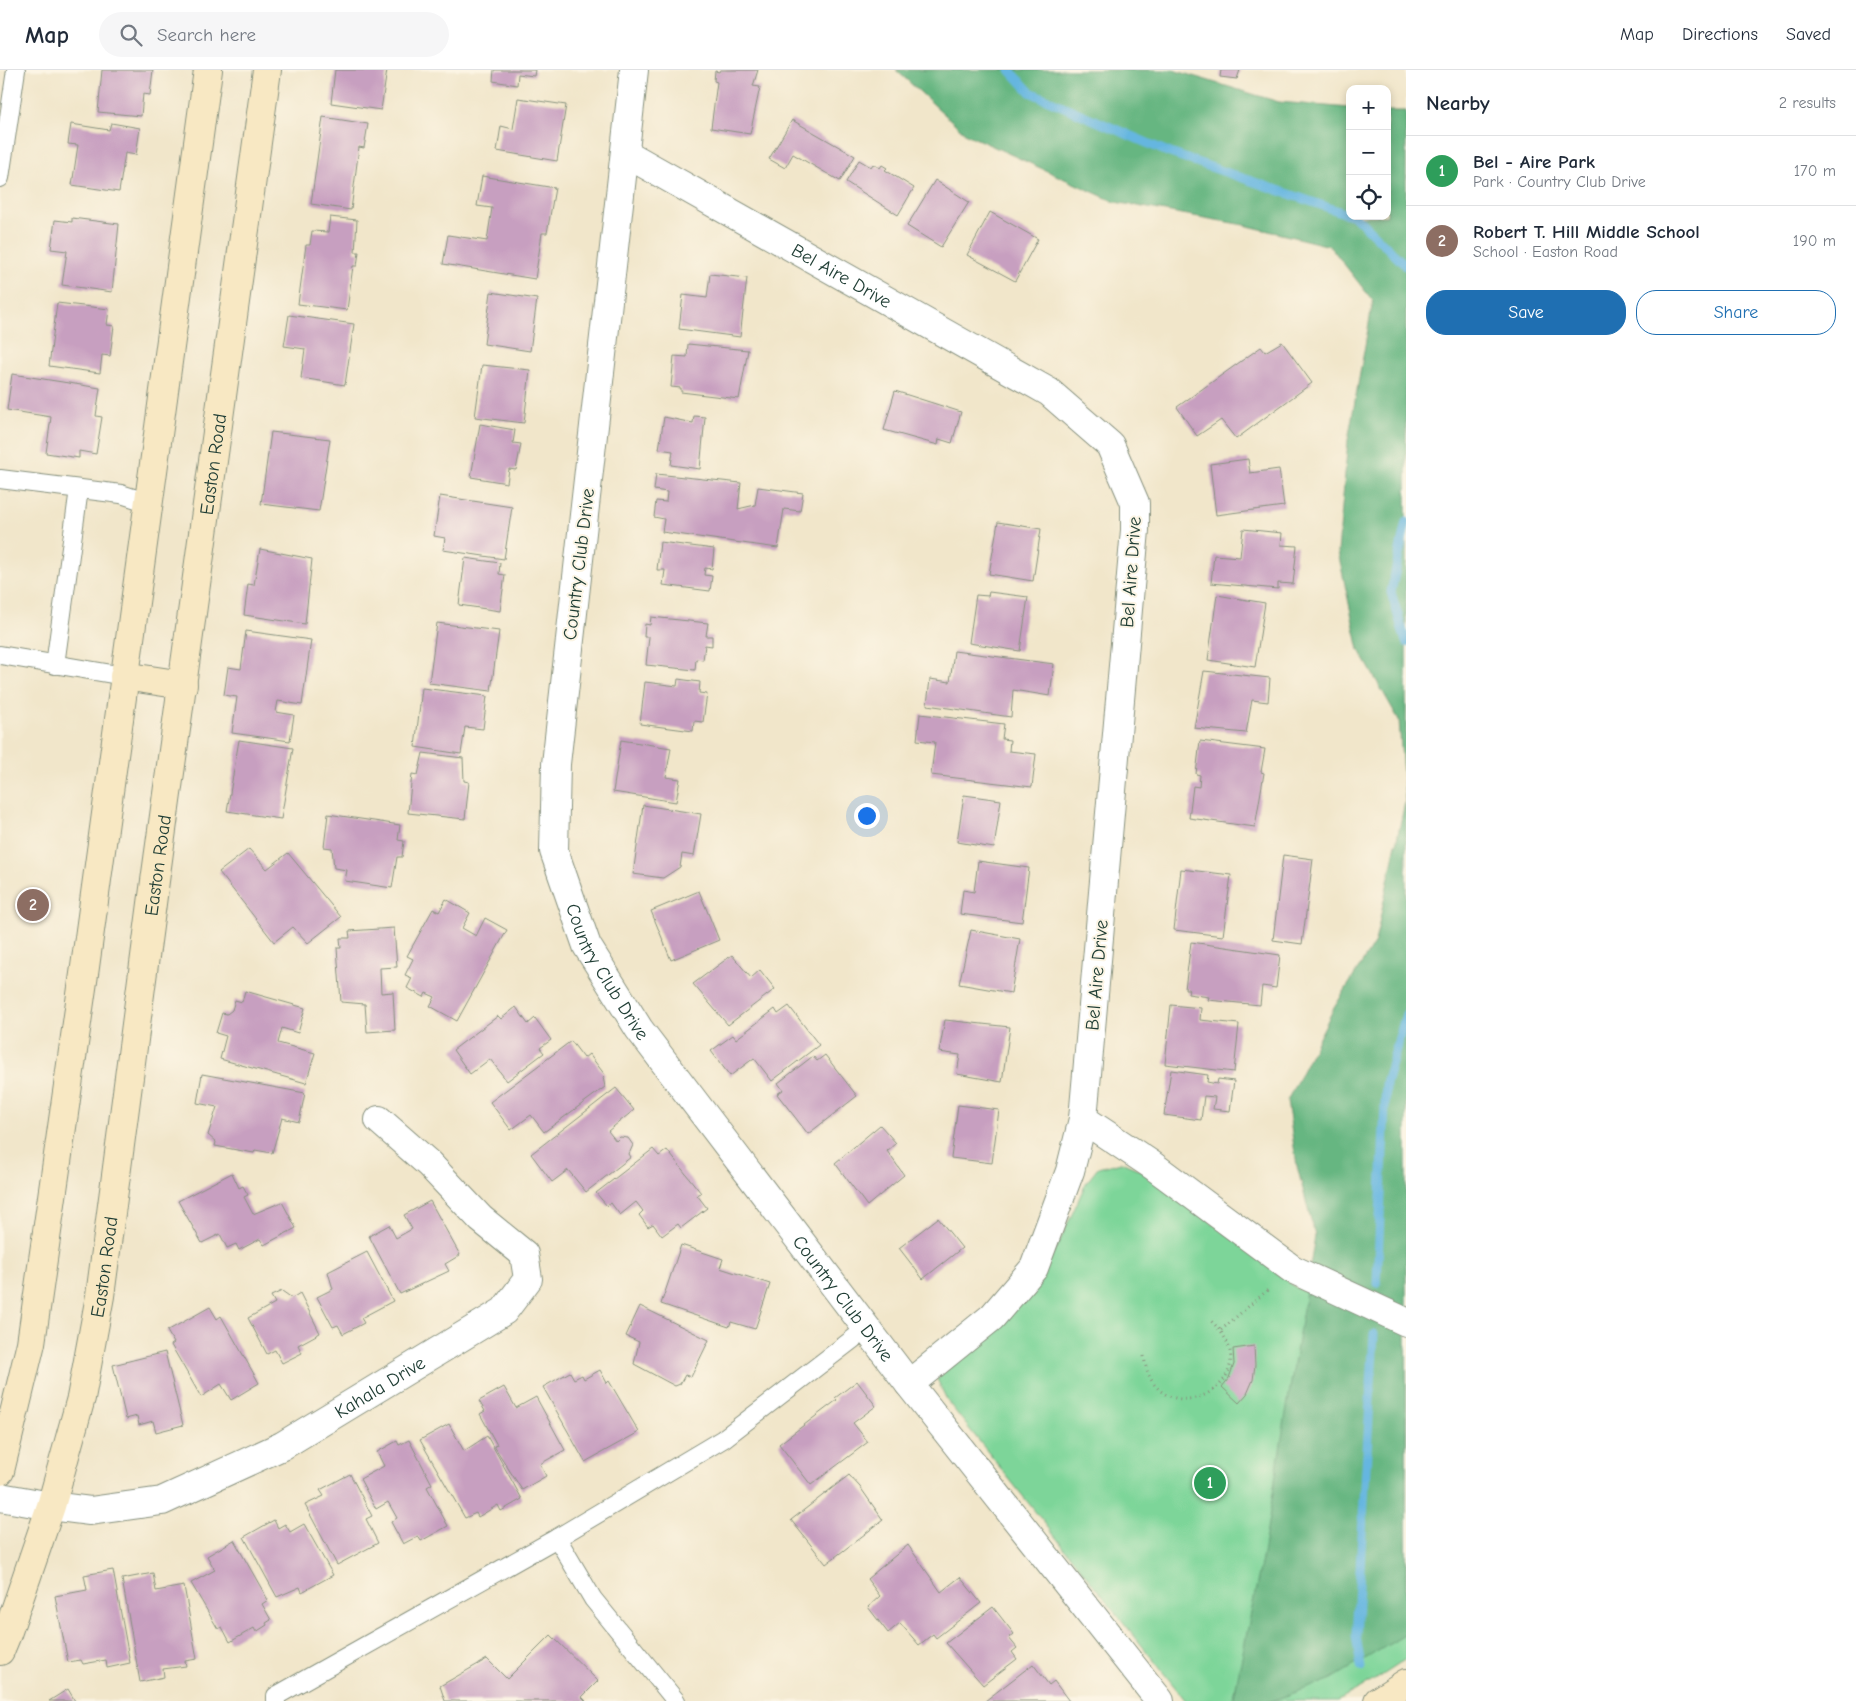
<!DOCTYPE html>
<html lang="en">
<head>
<meta charset="utf-8">
<style>
  body { margin:0; font-family:"Comic Neue",sans-serif; background:#f6f6f7; color:#1f2937 }
  .controls { position:absolute; right:15px; top:15px; display:grid; overflow:hidden; border-radius:10px; box-shadow:0 2px 8px #0003 }
  .controls button { width:45px; height:45px; display:grid; place-items:center; padding:0; border:0; border-bottom:1px solid #e0e1e3; background:#fff; color:#1f2937; font:25px sans-serif }
  .you { position:absolute; left:866px; top:745px; width:18px; height:18px; margin:-12px; border:4px solid #fff; border-radius:50%; background:#1a73e8; box-shadow:0 0 0 8px #1a73e833 }
  .badge { display:grid; place-items:center; width:32px; height:32px; border-radius:50%; background:#1f6fb2; color:#fff; font-size:16px; font-weight:700 }
  .pin { position:absolute; translate:-50% -50%; border:2px solid #fff; box-shadow:0 1px 5px #0006 }
  .list { margin:0; padding:0; list-style:none }
  h2 { display:flex; justify-content:space-between; align-items:center; height:65px; margin:0; padding:0 20px; font-size:21px }
  h2 small { font-size:16px; font-weight:400; color:#747a83 }
  .list li { display:grid; grid-template-columns:32px 1fr auto; gap:15px; align-items:center; box-sizing:border-box; height:70px; padding:0 20px; border-top:1px solid #e0e1e3 }
  .list b { display:block; font-size:19px; white-space:nowrap }
  .list p { margin:0; font-size:16px; white-space:nowrap; color:#747a83 }
  .list em { font-size:16px; font-style:normal; color:#747a83 }
  .actions { display:flex; gap:10px; padding:15px 20px }
  .actions a { flex:1; padding:11px 0; border:1px solid #1f6fb2; border-radius:20px; text-align:center; font-size:18px; color:#1f6fb2 }
  .actions .main { background:#1f6fb2; color:#fff }
  .icon { flex:none; width:28px; height:28px; fill:none; stroke:currentColor; stroke-width:2; stroke-linecap:round; stroke-linejoin:round }
  .map { position:relative; flex:none; width:1406px; height:1631px; overflow:hidden }
  header { display:flex; align-items:center; gap:30px; box-sizing:border-box; height:70px; padding:0 25px; background:#fff; border-bottom:1px solid #e0e1e3 }
  header strong { font-size:24px }
  nav { display:flex; gap:28px; margin-inline-start:auto; font-size:18px }
  .search { width:350px; height:45px; background:#f6f6f7; display:flex; align-items:center; gap:12px; box-sizing:border-box; padding:0 18px; border-radius:28px; color:#747a83; font-size:19px }
  main { display:flex }
  aside { flex:1; background:#fff }
  .map>svg:first-child { display:block }
  .green { fill:#7dd599; stroke:#4e8966 }
  .forest { fill:#66b681; stroke:#427a5a }
  .lines { fill:none; stroke-linecap:round; stroke-linejoin:round }
  .stream { stroke:#65b6e0; stroke-width:9 }
  .building { fill:#c79fc0 }
  .service-casing { stroke:#88927f; stroke-width:20 }
  .minor-casing { stroke:#88927f; stroke-width:30 }
  .secondary-casing { stroke:#88927f; stroke-width:30 }
  .path { stroke:#88927f; stroke-width:3; stroke-dasharray:1 4; stroke-linecap:butt }
  .service { stroke:#fff; stroke-width:18 }
  .minor { stroke:#fff; stroke-width:28 }
  .secondary { stroke:#f8e8c3; stroke-width:28 }
  .labels { text-anchor:middle; stroke-width:4; stroke-linejoin:round; paint-order:stroke }
  .street-label { font-size:19px; fill:#1f3d34; stroke:#fcf5e5 }
</style>
</head>
<body>
<header>
<strong>Map</strong>
<div class="search"><svg class="icon" aria-label="search" viewBox="0 0 24 24"><circle cx="10" cy="10" r="6"/><path d="M15 15l6 6"/></svg>Search here</div>
<nav><a>Map</a><a>Directions</a><a>Saved</a></nav>
</header>
<main>
<div class="map">
<svg width="1406" height="1631" viewBox="0 0 1406 1631">
  <rect width="100%" height="100%" fill="#fcf5e5"/>
  <filter id="ink" filterUnits="userSpaceOnUse"><feTurbulence type="fractalNoise" baseFrequency=".02" numOctaves="2"/><feDisplacementMap in="SourceGraphic" scale="10" xChannelSelector="R" yChannelSelector="G"/><feConvolveMatrix kernelMatrix="1 2 1 2 8 2 1 2 1" color-interpolation-filters="sRGB"/></filter>
  <filter id="wash" filterUnits="userSpaceOnUse"><feTurbulence type="fractalNoise" baseFrequency=".0096" numOctaves="4" result="noise"/><feDisplacementMap in="SourceGraphic" scale="20" xChannelSelector="R" yChannelSelector="G"/><feGaussianBlur stdDeviation="1.12" result="paint"/><feColorMatrix in="noise" values="0 0 0 0 0 0 0 0 0 0 0 0 0 0 0 0 0 1.4 0 .05"/><feComposite in="paint" operator="in"/></filter>
  <g filter="url(#wash)">
    <rect width="100%" height="100%" fill="#f1e6ca"/>
    <!-- green -->
    <polygon class="green" points="1121,1092 1150,1104 1295,1217 1406,1274 1406,1589 1362,1618 1338,1631 1186,1631 948,1332 937,1309 1040,1207 1059,1173 1086,1113 1098,1098"/>
    <!-- forest -->
    <polygon class="forest" points="896,0 1173,0 1279,32 1350,38 1350,146 1387,146 1387,41 1406,41 1406,1564 1332,1609 1272,1631 1233,1631 1263,1484 1315,1166 1297,1096 1287,1031 1334,938 1375,872 1405,732 1399,650 1359,580 1338,482 1348,370 1373,231 1330,176 1244,155 1115,132 966,64"/>
    <g class="lines">
      <!-- stream -->
      <g class="stream">
        <polyline points="1010,0 1030,22 1170,83 1350,145"/>
        <polyline points="1353,146 1356,147 1406,196"/>
        <polyline points="1406,452 1391,522 1406,572"/>
        <polyline points="1377,1213 1386,1014 1406,944"/>
        <polyline points="1361,1597 1356,1566 1374,1264"/>
      </g>
    </g>
    <g id="blocks">
      <!-- building -->
      <g class="building">
        <polygon points="102,0 153,0 150,25 143,24 141,46 98,42"/>
        <polygon points="335,0 387,0 381,40 331,33"/>
        <polygon points="494,0 535,0 534,6 518,4 517,15 493,11"/>
        <polygon points="720,0 758,0 753,16 760,17 750,64 711,58 717,12 714,11 715,1 719,2"/>
        <polygon points="1221,0 1240,0 1237,9 1220,7"/>
        <polygon points="518,28 566,35 557,91 497,81 501,56 513,59"/>
        <polygon points="323,47 368,54 364,78 359,77 351,140 311,134"/>
        <polygon points="792,50 855,86 840,111 793,84 785,98 769,89"/>
        <polygon points="111,53 140,58 136,85 125,83 119,122 72,115 78,75 68,74 71,54 109,60"/>
        <polygon points="859,90 871,97 873,94 880,98 882,95 887,98 885,100 914,118 898,145 846,112"/>
        <polygon points="482,106 555,118 547,163 542,163 535,209 443,194 448,165 487,171 492,138 477,136"/>
        <polygon points="935,110 969,132 941,177 907,156"/>
        <polygon points="990,142 1038,169 1015,211 967,185"/>
        <polygon points="330,147 357,150 355,182 359,182 357,196 353,196 347,240 298,234 306,175 310,175 312,161 328,162"/>
        <polygon points="72,148 119,154 112,222 62,215 67,181 51,179 55,150 72,152"/>
        <polygon points="710,204 747,208 740,267 679,259 683,225 707,228"/>
        <polygon points="491,222 537,229 530,281 484,274"/>
        <polygon points="57,233 109,239 107,255 114,256 110,286 102,285 100,303 49,296"/>
        <polygon points="289,245 354,254 345,315 301,308 305,279 284,276"/>
        <polygon points="1282,272 1312,313 1236,369 1221,350 1197,366 1177,337 1261,277 1265,282"/>
        <polygon points="688,274 748,280 739,329 681,322 681,318 671,317 674,286 687,287"/>
        <polygon points="482,295 530,300 524,353 475,347"/>
        <polygon points="12,304 100,318 96,346 102,347 96,384 79,381 79,388 46,383 51,347 7,340"/>
        <polygon points="895,321 961,342 952,373 939,369 938,375 884,360"/>
        <polygon points="694,346 705,347 700,399 671,395 673,381 659,379 664,347 693,353"/>
        <polygon points="480,354 515,360 513,373 521,374 516,400 509,399 507,413 471,407"/>
        <polygon points="271,362 330,369 319,441 261,434"/>
        <polygon points="1248,389 1250,403 1279,399 1284,436 1216,445 1210,394"/>
        <polygon points="656,404 741,413 738,439 755,435 758,417 803,423 800,441 784,439 778,478 662,462 664,449 654,447 656,431 666,432 667,422 654,420"/>
        <polygon points="440,426 512,437 504,489 443,480 445,468 434,466"/>
        <polygon points="998,452 1041,459 1033,511 989,504"/>
        <polygon points="1243,459 1282,463 1281,475 1297,476 1293,514 1278,513 1278,519 1211,513 1214,485 1240,487"/>
        <polygon points="660,472 714,479 712,499 705,498 704,505 712,506 710,521 663,515 665,500 657,500"/>
        <polygon points="260,479 312,489 305,554 244,545 248,514 254,515"/>
        <polygon points="465,488 500,493 499,504 505,505 500,541 459,535"/>
        <polygon points="989,522 1028,527 1020,581 969,573 976,525 988,526"/>
        <polygon points="1217,525 1265,533 1255,597 1208,590"/>
        <polygon points="651,547 708,553 706,566 712,566 712,576 705,575 703,590 696,589 695,600 646,595 649,567 644,567 645,554 650,555"/>
        <polygon points="437,553 499,561 491,621 429,613"/>
        <polygon points="246,561 311,570 302,635 278,631 276,642 294,645 290,671 232,663 237,627 224,625 228,597 241,599"/>
        <polygon points="954,581 1054,594 1050,626 1013,620 1011,647 927,635 930,609 950,612"/>
        <polygon points="1204,601 1270,608 1268,632 1252,630 1246,663 1194,658"/>
        <polygon points="678,609 700,612 699,623 707,624 703,652 694,651 693,661 640,654 645,612 677,616"/>
        <polygon points="422,618 487,626 483,659 465,657 461,684 415,677"/>
        <polygon points="920,644 1004,654 1002,669 1010,670 1009,681 1036,684 1032,717 931,705 935,672 917,670"/>
        <polygon points="239,670 293,678 281,749 227,741"/>
        <polygon points="621,670 671,678 666,707 680,709 676,732 613,722"/>
        <polygon points="1200,671 1265,679 1261,702 1264,703 1255,757 1189,748 1193,716 1199,717 1200,705 1196,704"/>
        <polygon points="423,683 463,688 464,711 469,712 465,749 408,743 412,704 418,705"/>
        <polygon points="964,725 1001,730 994,778 957,772"/>
        <polygon points="643,735 701,744 694,786 682,784 680,797 663,808 633,804"/>
        <polygon points="328,744 400,755 398,770 404,771 402,787 397,787 392,818 345,811 347,800 334,798 332,778 324,777"/>
        <polygon points="249,779 267,799 288,783 341,847 308,873 293,857 274,872 219,802"/>
        <polygon points="1283,785 1313,789 1302,874 1273,870"/>
        <polygon points="978,791 1029,798 1022,852 960,844 963,820 974,822"/>
        <polygon points="1181,799 1231,805 1223,866 1174,860"/>
        <polygon points="699,821 719,870 671,890 651,841"/>
        <polygon points="446,829 470,843 462,858 476,866 485,848 507,860 457,951 430,936 435,927 426,923 424,927 407,918 412,908 405,905 413,889 407,886 433,839 439,842"/>
        <polygon points="394,858 397,897 380,898 381,923 393,922 395,960 367,962 365,934 341,932 337,878 341,878 340,868 350,868 349,861"/>
        <polygon points="971,860 1020,869 1011,923 959,914"/>
        <polygon points="1191,872 1280,885 1276,918 1262,916 1260,935 1208,930 1209,927 1188,924 1189,919 1185,919"/>
        <polygon points="732,885 751,908 760,900 775,919 728,955 693,914"/>
        <polygon points="245,921 305,938 298,963 282,958 278,973 315,983 306,1013 220,989 226,966 216,963 222,943 227,944 232,940 235,930 242,932"/>
        <polygon points="1171,935 1201,938 1200,950 1239,954 1234,1002 1165,994"/>
        <polygon points="789,936 819,975 772,1011 754,988 730,1006 711,981 733,965 736,969 775,939 778,944"/>
        <polygon points="516,937 528,954 535,948 551,970 540,978 544,983 507,1011 490,989 470,1004 453,980 498,946 501,949"/>
        <polygon points="945,950 1010,957 1002,1012 957,1004 960,985 939,982"/>
        <polygon points="571,971 584,988 589,984 605,1005 603,1007 605,1017 544,1062 531,1045 511,1060 490,1032"/>
        <polygon points="825,985 857,1026 808,1064 777,1024 783,1020 778,1013 813,986 817,991"/>
        <polygon points="1171,1000 1208,1005 1207,1012 1217,1014 1218,1009 1234,1011 1230,1041 1213,1039 1215,1027 1204,1026 1201,1050 1164,1045"/>
        <polygon points="202,1004 305,1023 299,1052 282,1048 272,1083 255,1080 254,1083 215,1076 216,1072 208,1065 217,1037 197,1033"/>
        <polygon points="616,1018 634,1040 608,1061 616,1071 620,1067 628,1068 633,1075 629,1084 631,1087 586,1122 568,1100 552,1112 531,1084"/>
        <polygon points="958,1035 999,1040 992,1093 951,1088"/>
        <polygon points="880,1055 896,1073 887,1081 904,1105 867,1136 835,1093"/>
        <polygon points="653,1079 659,1086 667,1080 701,1123 697,1125 707,1138 681,1158 678,1154 662,1166 653,1154 648,1157 639,1145 643,1141 636,1132 620,1145 611,1133 607,1136 596,1123"/>
        <polygon points="232,1103 239,1118 243,1116 248,1125 244,1127 253,1144 282,1132 296,1158 264,1175 260,1169 239,1180 236,1174 227,1178 220,1164 202,1173 178,1131"/>
        <polygon points="430,1131 460,1185 445,1194 449,1201 400,1224 369,1166 389,1155 396,1168 412,1159 404,1145"/>
        <polygon points="938,1148 962,1178 923,1209 899,1178"/>
        <polygon points="681,1175 723,1189 720,1198 770,1214 755,1259 731,1252 729,1257 661,1234"/>
        <polygon points="367,1182 393,1231 361,1248 364,1253 343,1264 338,1255 333,1257 317,1227 333,1219 328,1202"/>
        <polygon points="282,1221 292,1228 300,1223 320,1263 298,1275 302,1283 282,1293 275,1280 267,1284 248,1248 275,1233 271,1226"/>
        <polygon points="640,1236 709,1270 691,1307 685,1305 680,1314 675,1316 634,1294 639,1272 626,1266"/>
        <polygon points="210,1237 217,1249 221,1246 259,1313 231,1330 221,1314 201,1327 171,1275 174,1273 167,1261"/>
        <polygon points="1254,1276 1255,1295 1253,1310 1247,1324 1239,1333 1222,1317 1229,1308 1234,1294 1233,1279"/>
        <polygon points="165,1282 183,1355 156,1362 153,1351 139,1355 137,1346 126,1349 113,1295"/>
        <polygon points="600,1300 607,1313 609,1311 639,1362 585,1392 543,1317 570,1302 574,1309 582,1305 584,1309"/>
        <polygon points="857,1311 876,1336 853,1353 868,1372 811,1415 779,1374 837,1330 835,1328"/>
        <polygon points="504,1317 516,1338 536,1327 565,1380 540,1394 546,1406 522,1420 494,1376 497,1375 480,1344 485,1341 479,1331"/>
        <polygon points="449,1354 464,1381 487,1366 522,1429 501,1441 498,1435 478,1447 476,1443 465,1448 420,1370"/>
        <polygon points="409,1370 432,1414 427,1417 448,1456 421,1471 418,1466 403,1474 391,1452 397,1448 388,1432 376,1439 360,1409 384,1396 377,1382 397,1371 399,1375"/>
        <polygon points="350,1404 372,1446 366,1449 378,1473 337,1495 305,1435 324,1426 320,1420"/>
        <polygon points="849,1405 860,1417 883,1450 826,1494 791,1450"/>
        <polygon points="274,1450 278,1458 285,1454 290,1462 304,1454 333,1505 302,1522 300,1517 277,1527 244,1467"/>
        <polygon points="234,1470 268,1530 262,1534 271,1550 266,1553 267,1555 256,1562 254,1558 230,1572 222,1557 218,1559 191,1513 215,1500 207,1486"/>
        <polygon points="908,1475 941,1522 960,1507 981,1533 936,1568 933,1564 919,1575 900,1553 888,1563 868,1537 880,1526 867,1509"/>
        <polygon points="113,1500 130,1593 107,1598 106,1590 83,1594 81,1590 68,1592 55,1526 87,1520 84,1505"/>
        <polygon points="153,1503 156,1521 184,1516 197,1589 185,1591 186,1596 163,1599 164,1607 140,1612 122,1509"/>
        <polygon points="993,1537 1014,1564 1009,1568 1017,1578 1012,1582 1017,1589 983,1615 946,1573"/>
        <polygon points="551,1565 598,1611 582,1627 586,1631 445,1631 440,1616 487,1589 507,1609"/>
        <polygon points="1033,1594 1049,1615 1054,1611 1069,1631 985,1631"/>
        <polygon points="68,1619 75,1631 49,1631"/>
      </g>
    </g>
  </g>
  <g filter="url(#ink)">
    <use href="#blocks" fill-opacity="0" stroke="#88927f" stroke-width="1"/>
    <g class="lines">
      <defs>
        <g id="service">
          <polyline points="0,108 16,0"/>
          <polyline points="0,409 121,424 149,433"/>
          <polyline points="0,585 124,606"/>
          <polyline points="55,595 79,419"/>
          <polyline points="557,1468 593,1529 676,1631"/>
          <polyline points="276,1631 276,1626 557,1468 723,1369 866,1259"/>
        </g>
        <g id="minor">
          <path id="s1" d="M634,0L556,694L554,781L587,876L639,959L909,1314L1160,1631"/>
          <path id="s2" d="M625,83L1049,322L1110,375L1135,433V460L1083,1049L1152,1095L1292,1199L1406,1252"/>
          <polyline points="909,1314 992,1247 1034,1198 1070,1101 1083,1049"/>
          <path id="s3" d="M0,1427L51,1436L90,1441L162,1431L282,1376L504,1241L528,1209L524,1184L481,1149L429,1094L379,1050"/>
        </g>
        <g id="secondary">
          <polyline points="124,606 183,615"/>
          <polyline points="0,1401 31,1273 85,897 208,0"/>
          <path id="s4" d="M0,1581L7,1564L51,1436L81,1328L100,1226L155,811L267,0"/>
          <polyline points="1378,1631 1406,1613"/>
        </g>
      </defs>
      <!-- service casing -->
      <use href="#service" class="service-casing"/>
      <!-- minor casing -->
      <use href="#minor" class="minor-casing"/>
      <!-- secondary casing -->
      <use href="#secondary" class="secondary-casing"/>
      <!-- path -->
      <g class="path">
        <polyline points="1221,1260 1270,1218"/>
        <path d="M1144,1286C1154,1372 1278,1313 1211,1251"/>
      </g>
      <!-- service -->
      <use href="#service" class="service"/>
      <!-- minor -->
      <use href="#minor" class="minor"/>
      <!-- secondary -->
      <use href="#secondary" class="secondary"/>
    </g>
  </g>
  <g class="labels">
    <!-- street labels -->
    <g class="street-label">
      <text dy="7" stroke="none"><textPath href="#s2" startOffset="249">Bel Aire Drive</textPath></text>
      <text dy="7" stroke="none"><textPath href="#s4" startOffset="1209">Easton Road</textPath></text>
      <text transform="translate(578 494) rotate(-83)" y="7">Country Club Drive</text>
      <text transform="translate(1130 502) rotate(-86)" y="7">Bel Aire Drive</text>
      <text dy="7" stroke="none"><textPath href="#s4" startOffset="804">Easton Road</textPath></text>
      <text dy="7" stroke="none"><textPath href="#s1" startOffset="918">Country Club Drive</textPath></text>
      <text transform="translate(1096 905) rotate(-85)" y="7">Bel Aire Drive</text>
      <text dy="7" stroke="none"><textPath href="#s4" startOffset="399">Easton Road</textPath></text>
      <text dy="7" stroke="none"><textPath href="#s1" startOffset="1322">Country Club Drive</textPath></text>
      <text dy="7" stroke="none"><textPath href="#s3" startOffset="410">Kahala Drive</textPath></text>
    </g>
  </g>
</svg>
<div class="controls">
<button>+</button>
<button>−</button>
<button><svg class="icon" aria-label="locate" viewBox="0 0 24 24"><circle cx="12" cy="12" r="6"/><path d="M12 2v4M12 18v4M2 12h4M18 12h4"/></svg></button>
</div>
<div class="you"></div>
<div class="pin badge" style="left:1210px;top:1413px;background:#2e9e5b">1</div>
<div class="pin badge" style="left:33px;top:835px;background:#8d6e63">2</div>
</div>
<aside>
<h2>Nearby<small>2 results</small></h2>
<ul class="list">
<li><span class="badge" style="background:#2e9e5b">1</span><div><b>Bel - Aire Park</b><p>Park · Country Club Drive</p></div><em>170 m</em></li>
<li><span class="badge" style="background:#8d6e63">2</span><div><b>Robert T. Hill Middle School</b><p>School · Easton Road</p></div><em>190 m</em></li>
</ul>
<div class="actions"><a class="main">Save</a><a>Share</a></div>
</aside>
</main>
</body>
</html>
